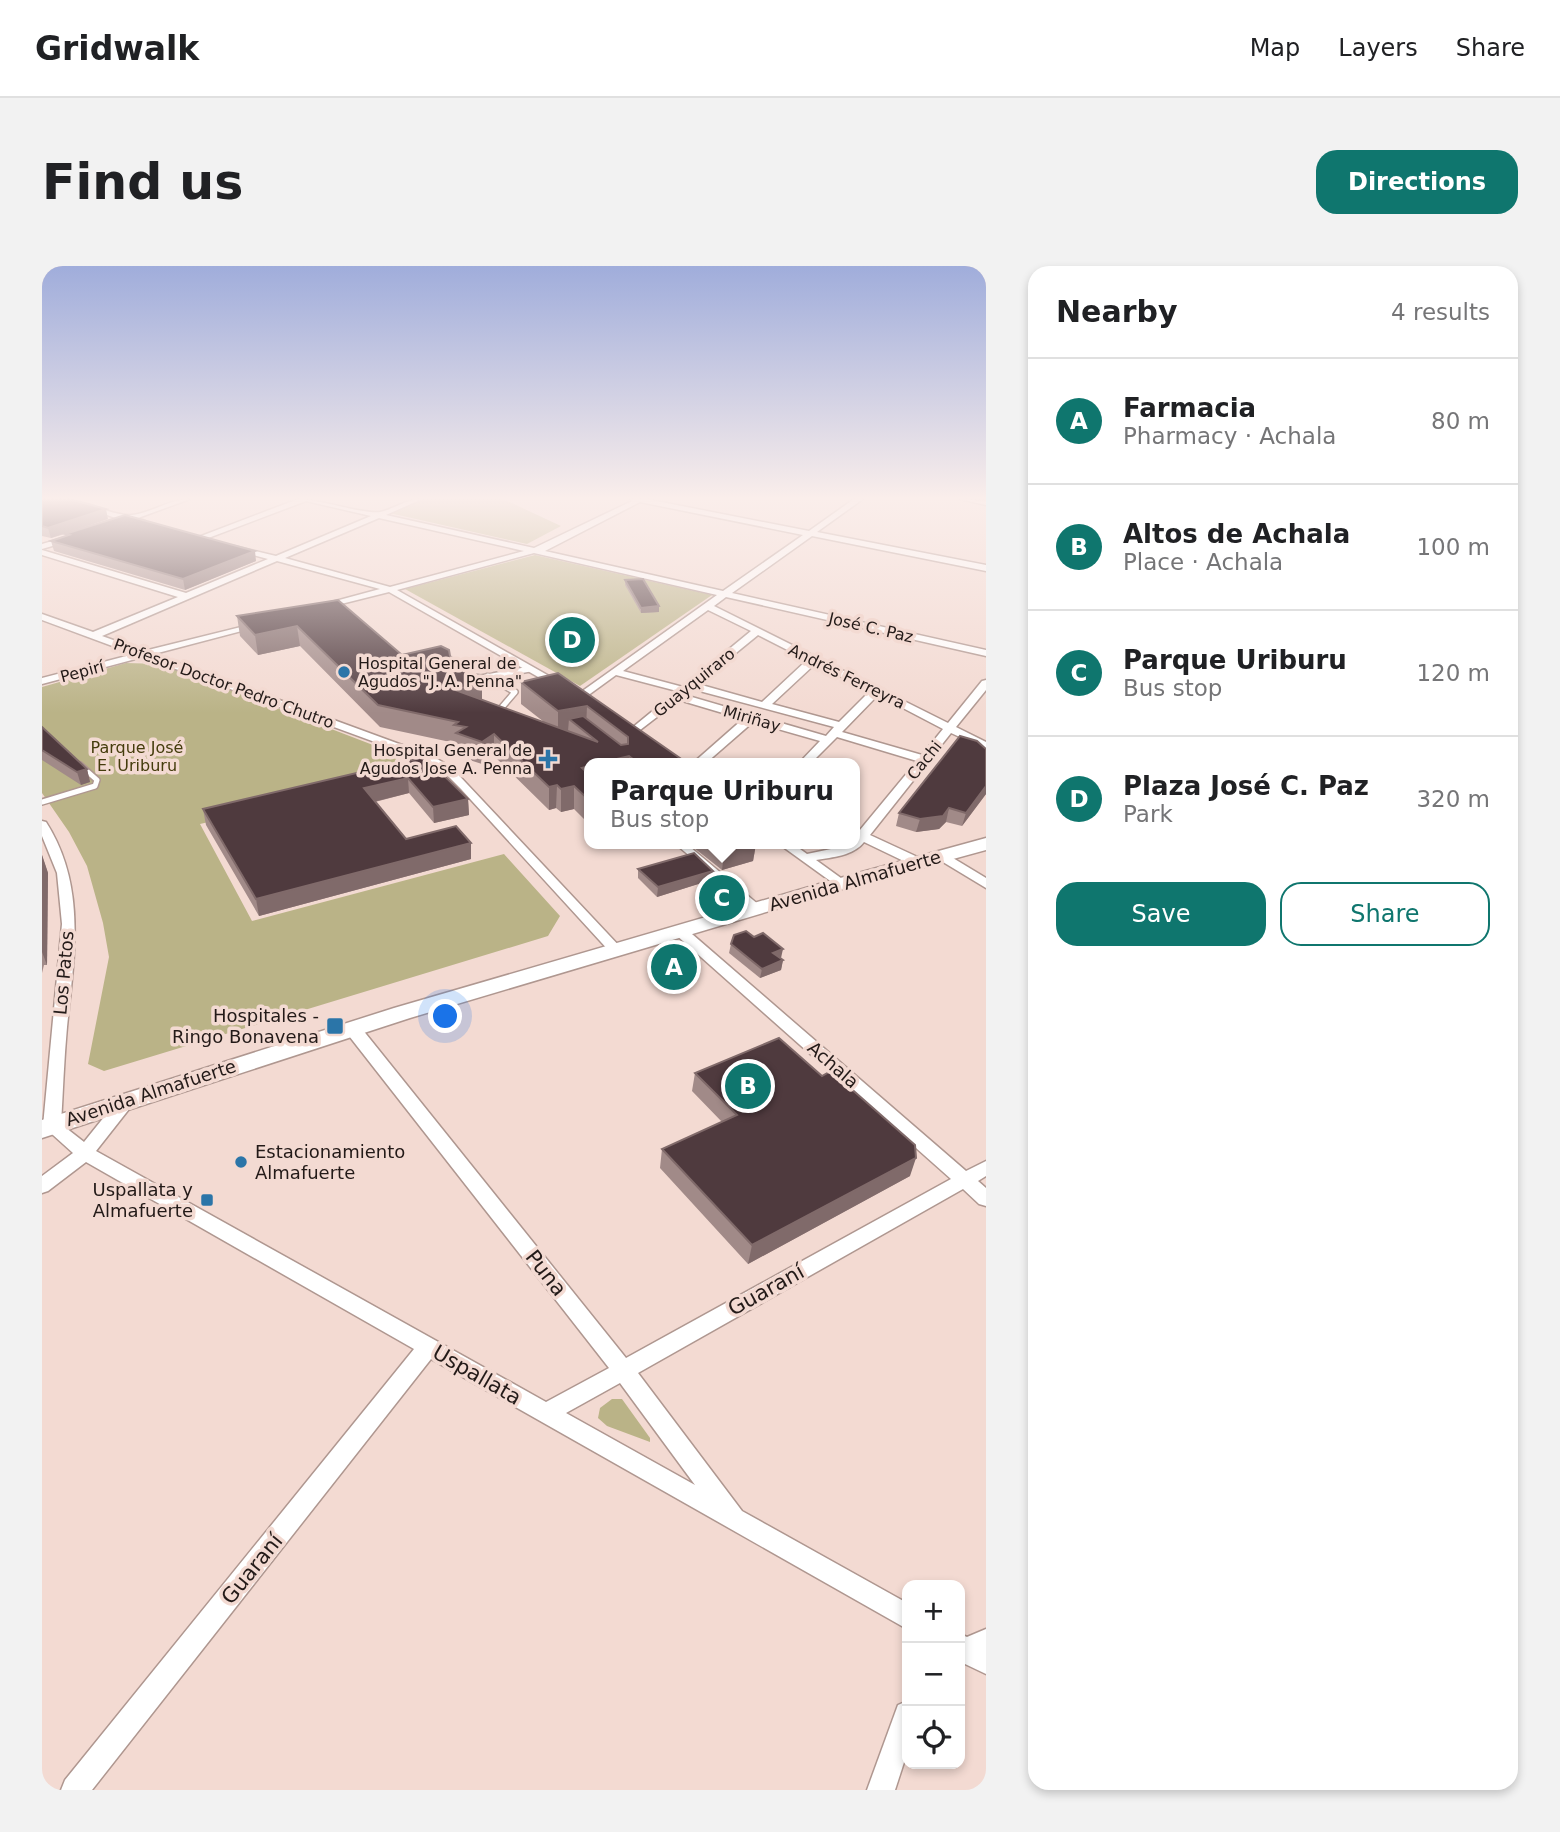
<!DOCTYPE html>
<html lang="en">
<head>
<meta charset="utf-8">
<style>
  body { margin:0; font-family:"DejaVu Sans",sans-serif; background:#f2f2f2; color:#202124 }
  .controls { position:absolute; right:21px; bottom:21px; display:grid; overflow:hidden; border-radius:14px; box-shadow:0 4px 10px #0003 }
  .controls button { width:63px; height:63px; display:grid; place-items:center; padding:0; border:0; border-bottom:2px solid #e0e0e0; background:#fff; color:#202124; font:35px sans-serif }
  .you { position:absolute; left:404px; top:751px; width:24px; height:24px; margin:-18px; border:5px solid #fff; border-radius:50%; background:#1a73e8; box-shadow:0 0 0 10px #1a73e833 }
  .badge { display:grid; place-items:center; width:46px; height:46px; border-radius:50%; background:#0f766e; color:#fff; font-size:23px; font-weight:700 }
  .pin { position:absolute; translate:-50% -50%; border:4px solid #fff; box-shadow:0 2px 7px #0006 }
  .popup { position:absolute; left:542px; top:492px; width:276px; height:91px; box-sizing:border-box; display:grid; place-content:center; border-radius:14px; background:#fff; filter:drop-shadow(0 2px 5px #0005); font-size:23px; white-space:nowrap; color:#757577 }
  .popup b { font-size:26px; color:#202124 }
  .popup::after { content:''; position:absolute; left:50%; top:100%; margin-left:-14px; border:14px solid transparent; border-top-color:#fff }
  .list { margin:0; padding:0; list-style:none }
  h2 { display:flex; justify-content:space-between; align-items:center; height:91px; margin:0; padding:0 28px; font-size:30px }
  h2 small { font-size:23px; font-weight:400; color:#757577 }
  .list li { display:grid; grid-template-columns:46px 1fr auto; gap:21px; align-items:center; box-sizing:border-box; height:126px; padding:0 28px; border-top:2px solid #e0e0e0 }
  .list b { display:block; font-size:26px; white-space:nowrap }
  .list p { margin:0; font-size:23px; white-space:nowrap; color:#757577 }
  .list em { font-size:23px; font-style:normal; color:#757577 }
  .actions { display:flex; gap:14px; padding:21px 28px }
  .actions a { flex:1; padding:16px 0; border:2px solid #0f766e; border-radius:21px; text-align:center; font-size:24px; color:#0f766e }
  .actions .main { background:#0f766e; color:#fff }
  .icon { flex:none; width:38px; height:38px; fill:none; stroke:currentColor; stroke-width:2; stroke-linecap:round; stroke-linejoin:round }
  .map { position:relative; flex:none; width:944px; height:1524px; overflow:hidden; border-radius:21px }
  header { display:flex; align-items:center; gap:42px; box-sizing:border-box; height:98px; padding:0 35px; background:#fff; border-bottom:2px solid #e0e0e0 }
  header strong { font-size:33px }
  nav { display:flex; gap:38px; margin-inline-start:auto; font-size:24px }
  .intro { display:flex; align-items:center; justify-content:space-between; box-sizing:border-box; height:168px; padding:0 42px }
  h1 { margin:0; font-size:49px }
  .button { padding:18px 32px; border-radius:21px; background:#0f766e; color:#fff; font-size:24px; font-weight:700 }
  main { display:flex; gap:42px; padding:0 42px }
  aside { flex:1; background:#fff; border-radius:21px; box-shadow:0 4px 10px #0003 }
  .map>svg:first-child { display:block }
  .green { fill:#bab387 }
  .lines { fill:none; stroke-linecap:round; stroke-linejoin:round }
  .service-far1-casing { stroke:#af9790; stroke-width:8 }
  .service-casing { stroke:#af9790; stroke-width:10 }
  .minor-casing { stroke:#af9790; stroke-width:3 }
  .secondary-casing { stroke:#af9790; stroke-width:3 }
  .service-far1 { stroke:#fff; stroke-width:5 }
  .service { stroke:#fff; stroke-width:7 }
  .minor { fill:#fff; fill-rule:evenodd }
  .secondary { fill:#fff; fill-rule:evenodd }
  .wall { fill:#a18a88 }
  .shaded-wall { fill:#806a6a }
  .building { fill:#4f3a3e; stroke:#806a6a; stroke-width:2 }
  .poi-dot { fill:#2b75a8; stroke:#f3dad2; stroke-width:2.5 }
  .labels { text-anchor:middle; stroke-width:7; stroke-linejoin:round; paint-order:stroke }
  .far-street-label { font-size:16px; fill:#231a18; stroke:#f3dad2 }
  .far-poi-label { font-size:16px; fill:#231a18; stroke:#f3dad2; text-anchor:start }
  .far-park-label { font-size:16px; fill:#443c0c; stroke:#f3dad2 }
  .street-label { font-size:18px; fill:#231a18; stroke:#f3dad2 }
  .poi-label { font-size:18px; fill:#231a18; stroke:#f3dad2; text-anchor:end }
  .near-street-label { font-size:21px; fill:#231a18; stroke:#f3dad2 }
</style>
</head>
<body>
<header>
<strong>Gridwalk</strong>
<nav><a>Map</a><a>Layers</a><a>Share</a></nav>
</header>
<div class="intro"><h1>Find us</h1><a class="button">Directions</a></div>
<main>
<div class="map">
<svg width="944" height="1524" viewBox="0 0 944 1524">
  <rect width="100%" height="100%" fill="#f3dad2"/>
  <!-- green -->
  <g class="green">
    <polygon points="377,233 461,233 519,260 485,278 343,246"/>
    <polygon points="493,289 670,329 538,420 363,323"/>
    <polygon points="84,397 120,398 370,494 387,505 158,558 210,655 462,588 518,650 506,670 62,805 46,798 67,691 61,657 45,600 27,566 0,527 0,421"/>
    <polygon points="570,1133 580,1133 608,1172 608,1176 565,1160 556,1152 558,1142"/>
  </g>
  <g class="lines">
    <defs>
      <g id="service-far1">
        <polyline points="425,410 439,412 488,403"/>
        <polyline points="446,410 473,426 455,447"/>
        <polyline points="0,536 53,520 55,514 38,499"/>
      </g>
      <polyline id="service" points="639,578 715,642"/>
      <g id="minor">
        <path d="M20,233C42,233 72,251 90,249C110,247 127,233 148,233L96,252L103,255L99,257L82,255Z"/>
        <path d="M256,233C277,233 324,249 338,246C353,243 363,233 380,233L344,249L492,282L590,235L588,233H604L767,265L812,233H821L775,266L944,299V305L770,270L690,327L944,384V390L684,331L672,340L906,457L940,415L944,414V424L914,461L944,476V483L909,467L828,569L882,594V600H872L822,576C811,590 791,591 774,594L803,615L805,618L803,621L798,622L737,578H751L765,588L813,578V570L875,495L795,471L769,497H757L778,475L711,456L664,497H651L701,453L637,434L589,471L585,470V466L635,425L574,409L541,433L532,431L675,329L492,287L355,324L523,419V423L519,424L347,326L275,344V340L338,323L235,295L60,370L102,385L219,356V360L112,388L390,490L409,501L581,684L579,687H569L419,523L401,505L382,494L101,391L0,418V412L92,388L0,354V348L51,366L136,331L0,289V284L144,327L226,293L192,284V280L234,290L329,250L264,235L161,274L154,272ZM598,236L761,269L681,325L503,285ZM337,252L482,285L348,321L243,292ZM666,344L709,365L641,421L581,405ZM716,369L765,394L720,436L656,418ZM773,398L828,425L797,456L730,438ZM650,423L792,461L784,470L643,429ZM836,429L901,463L880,489L800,466Z"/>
        <polygon points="918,233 944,235 944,239"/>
        <polygon points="31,269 34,273 0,283 0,278"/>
        <path d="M0,555L4,556C45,620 32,690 25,761C22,793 21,825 19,858L42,876L79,830H91L93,834L91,838L54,885L504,1136L567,1102L304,766L302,762L304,758H316L584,1092L909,913L633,668L631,665L633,662H643L924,905L944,895V910L936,915L944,922V940L937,938L921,923L596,1107L700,1245L865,1337V1363L389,1093L50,1524H19L23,1514L372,1083L44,896L6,925L0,927V910L31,887L1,860L20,658L15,607L0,570ZM578,1117L653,1219L524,1147Z"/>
        <polygon points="901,586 944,612 944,622 896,593 894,590"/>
        <polygon points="944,1363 944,1408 923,1398 918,1400 918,1368 925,1371"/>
        <polygon points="865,1435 865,1487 853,1524 825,1524 856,1439"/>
      </g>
      <polygon id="secondary" points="944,572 944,584 805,622 368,752 0,872 0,854 352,742 791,614"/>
    </defs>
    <!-- service-far1 casing -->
    <use href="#service-far1" class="service-far1-casing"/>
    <!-- service casing -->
    <use href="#service" class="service-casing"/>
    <!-- minor casing -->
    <use href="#minor" class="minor-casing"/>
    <!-- secondary casing -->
    <use href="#secondary" class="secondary-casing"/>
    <!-- service-far1 -->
    <use href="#service-far1" class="service-far1"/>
    <!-- service -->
    <use href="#service" class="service"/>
    <!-- minor -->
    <use href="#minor" class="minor"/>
    <!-- secondary -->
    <use href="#secondary" class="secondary"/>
  </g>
  <!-- wall -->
  <g class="wall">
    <polygon points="0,233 66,253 26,267 214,295 143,324 12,285 9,275 24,270 23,268 9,272 0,270"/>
    <polygon points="583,314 617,340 617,346 599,347 583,319"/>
    <polygon points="296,334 360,389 408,390 440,417 440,434 502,456 479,438 479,416 516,407 645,497 547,497 547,558 532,543 519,546 514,542 507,544 452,490 440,498 415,490 415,481 413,481 413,477 338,461 258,380 216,389 198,370 195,350"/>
    <polygon points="0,461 45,503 48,516 39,519 0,494"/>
    <polygon points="944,483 944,528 920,560 904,556 897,563 874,566 854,560 857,547"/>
    <polygon points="383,491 426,533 427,549 392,557 367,527 333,536 364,573 429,593 217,650 164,559 161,543"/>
    <polygon points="647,578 714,578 711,595 680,604"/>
    <polygon points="0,589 6,607 5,699 2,699 0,707"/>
    <polygon points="596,603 669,614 615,631 596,612"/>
    <polygon points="689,678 739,692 741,694 739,704 718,712 687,687"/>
    <polygon points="653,807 868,910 706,998 618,902 620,883 680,856 650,825"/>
  </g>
  <!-- shaded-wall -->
  <g class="shaded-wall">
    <polygon points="64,243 66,253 9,272 6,262"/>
    <polygon points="213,285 214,295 143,324 141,313"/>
    <polygon points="617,340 617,346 599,347 599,342"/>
    <polygon points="255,360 258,380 216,389 213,369"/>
    <polygon points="440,417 440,439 413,424"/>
    <polygon points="545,440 544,462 527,453 526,465 516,467 516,445"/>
    <polygon points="452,468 452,490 440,498 440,476"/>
    <polygon points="587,490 587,497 558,497"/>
    <polygon points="547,500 547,522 540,502"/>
    <polygon points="45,503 48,516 39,519 35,506"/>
    <polygon points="366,512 367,527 323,538 322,522"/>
    <polygon points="515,519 514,542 507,544 507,521"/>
    <polygon points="532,520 532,543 519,546 519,523"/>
    <polygon points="944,520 944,528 920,560 924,547"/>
    <polygon points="426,533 427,549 392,557 391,541"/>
    <polygon points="907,542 904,556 897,563 874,566 878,553"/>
    <polygon points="429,577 429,593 217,650 214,633"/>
    <polygon points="692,578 714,578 711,595 680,604 683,580"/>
    <polygon points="0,589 6,607 5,699 0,686"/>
    <polygon points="671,605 669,614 615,631 616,621"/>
    <polygon points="741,683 739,692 731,687"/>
    <polygon points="741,694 739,704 718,712 720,703"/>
    <polygon points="874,892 868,910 706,998 710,979"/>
  </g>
  <!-- building -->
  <g class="building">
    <polygon points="0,233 28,233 64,243 6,262 0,260"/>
    <polygon points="83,249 213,285 141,313 9,275 27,269 23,268"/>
    <polygon points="601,313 617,340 599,342 583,314"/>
    <polygon points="296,334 360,389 399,380 407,384 408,390 440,417 413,424 556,476 527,453 541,450 579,479 586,478 586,471 545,440 516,445 479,416 516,407 645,497 596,497 587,490 558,497 547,497 547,500 540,502 547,508 547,534 532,520 519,523 515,519 507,521 452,468 440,476 414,467 424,461 412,459 416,456 336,439 255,360 213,369 195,350"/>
    <polygon points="0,461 45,503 35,506 0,484"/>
    <polygon points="918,470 935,475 944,483 944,520 924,547 907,542 901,550 878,553 857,547"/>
    <polygon points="383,491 426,533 391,541 366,512 322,522 364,573 414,560 429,577 214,633 161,543"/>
    <polygon points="680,578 692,578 683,580"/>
    <polygon points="652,587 671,605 616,621 596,603"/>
    <polygon points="704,665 712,671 721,667 741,683 731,687 741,694 720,703 689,678 692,669"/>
    <polygon points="737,772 780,810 789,805 873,879 874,892 710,979 620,883 695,849 653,807"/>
  </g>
  <!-- sky -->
  <linearGradient id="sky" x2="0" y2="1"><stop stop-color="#a0addb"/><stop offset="0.52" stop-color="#faeeeb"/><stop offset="1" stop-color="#faeeeb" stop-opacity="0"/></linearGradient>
  <rect width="944" height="447" fill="url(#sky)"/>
  <!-- markers -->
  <g class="poi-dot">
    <circle cx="302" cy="406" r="7"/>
    <path d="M502.5 482.5h7v7h7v7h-7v7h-7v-7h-7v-7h7z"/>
    <rect x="284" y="751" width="18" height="18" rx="3.5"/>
    <circle cx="199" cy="896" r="7"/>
    <rect x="158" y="927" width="14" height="14" rx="3.5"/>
  </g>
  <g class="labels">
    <!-- far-street labels -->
    <g class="far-street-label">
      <text transform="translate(829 361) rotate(13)" y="6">José C. Paz</text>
      <text transform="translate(40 405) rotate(-15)" y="6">Pepirí</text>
      <text transform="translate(805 410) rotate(26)" y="6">Andrés Ferreyra</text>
      <text transform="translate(652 416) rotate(-39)" y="6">Guayquiraro</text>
      <text transform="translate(182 417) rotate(20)" y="6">Profesor Doctor Pedro Chutro</text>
      <text transform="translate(710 452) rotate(16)" y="6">Miriñay</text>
      <text transform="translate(882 494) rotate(-51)" y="6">Cachi</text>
    </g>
    <!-- far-poi labels -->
    <g class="far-poi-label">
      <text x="316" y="403">Hospital General de<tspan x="316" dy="18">Agudos "J. A. Penna"</tspan></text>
      <text x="490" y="490" text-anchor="end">Hospital General de<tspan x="490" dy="18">Agudos Jose A. Penna</tspan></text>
    </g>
    <!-- far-park labels -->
    <g class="far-park-label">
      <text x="95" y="487">Parque José<tspan x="95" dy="18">E. Uriburu</tspan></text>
    </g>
    <!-- street labels -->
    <g class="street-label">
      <text transform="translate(813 615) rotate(-16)" y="6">Avenida Almafuerte</text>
      <text transform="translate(22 707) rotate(-85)" y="6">Los Patos</text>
      <text transform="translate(791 799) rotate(41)" y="6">Achala</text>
      <text transform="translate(109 827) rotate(-18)" y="6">Avenida Almafuerte</text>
    </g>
    <!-- poi labels -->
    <g class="poi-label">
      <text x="277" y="756">Hospitales -<tspan x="277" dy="21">Ringo Bonavena</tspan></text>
      <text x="213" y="892" text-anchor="start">Estacionamiento<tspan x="213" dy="21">Almafuerte</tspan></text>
      <text x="151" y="930">Uspallata y<tspan x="151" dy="21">Almafuerte</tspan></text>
    </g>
    <!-- near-street labels -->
    <g class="near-street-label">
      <text transform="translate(504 1007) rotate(52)" y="7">Puna</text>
      <text transform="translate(724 1024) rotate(-29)" y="7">Guaraní</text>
      <text transform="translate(435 1109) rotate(30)" y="7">Uspallata</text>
      <text transform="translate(210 1303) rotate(-51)" y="7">Guaraní</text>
    </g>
  </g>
</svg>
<div class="controls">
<button>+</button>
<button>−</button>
<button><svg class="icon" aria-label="locate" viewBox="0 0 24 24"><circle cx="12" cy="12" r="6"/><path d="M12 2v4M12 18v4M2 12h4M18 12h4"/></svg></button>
</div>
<div class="you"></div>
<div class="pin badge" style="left:632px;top:701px">A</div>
<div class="pin badge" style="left:706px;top:820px">B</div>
<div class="pin badge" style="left:680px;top:632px">C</div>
<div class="popup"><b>Parque Uriburu</b>Bus stop</div>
<div class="pin badge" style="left:530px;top:374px">D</div>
</div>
<aside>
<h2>Nearby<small>4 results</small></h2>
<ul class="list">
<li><span class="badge">A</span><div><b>Farmacia</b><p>Pharmacy · Achala</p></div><em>80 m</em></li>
<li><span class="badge">B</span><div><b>Altos de Achala</b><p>Place · Achala</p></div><em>100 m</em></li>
<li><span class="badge">C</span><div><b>Parque Uriburu</b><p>Bus stop</p></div><em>120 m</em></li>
<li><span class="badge">D</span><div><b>Plaza José C. Paz</b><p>Park</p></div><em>320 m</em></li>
</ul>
<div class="actions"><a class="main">Save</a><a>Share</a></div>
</aside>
</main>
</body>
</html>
